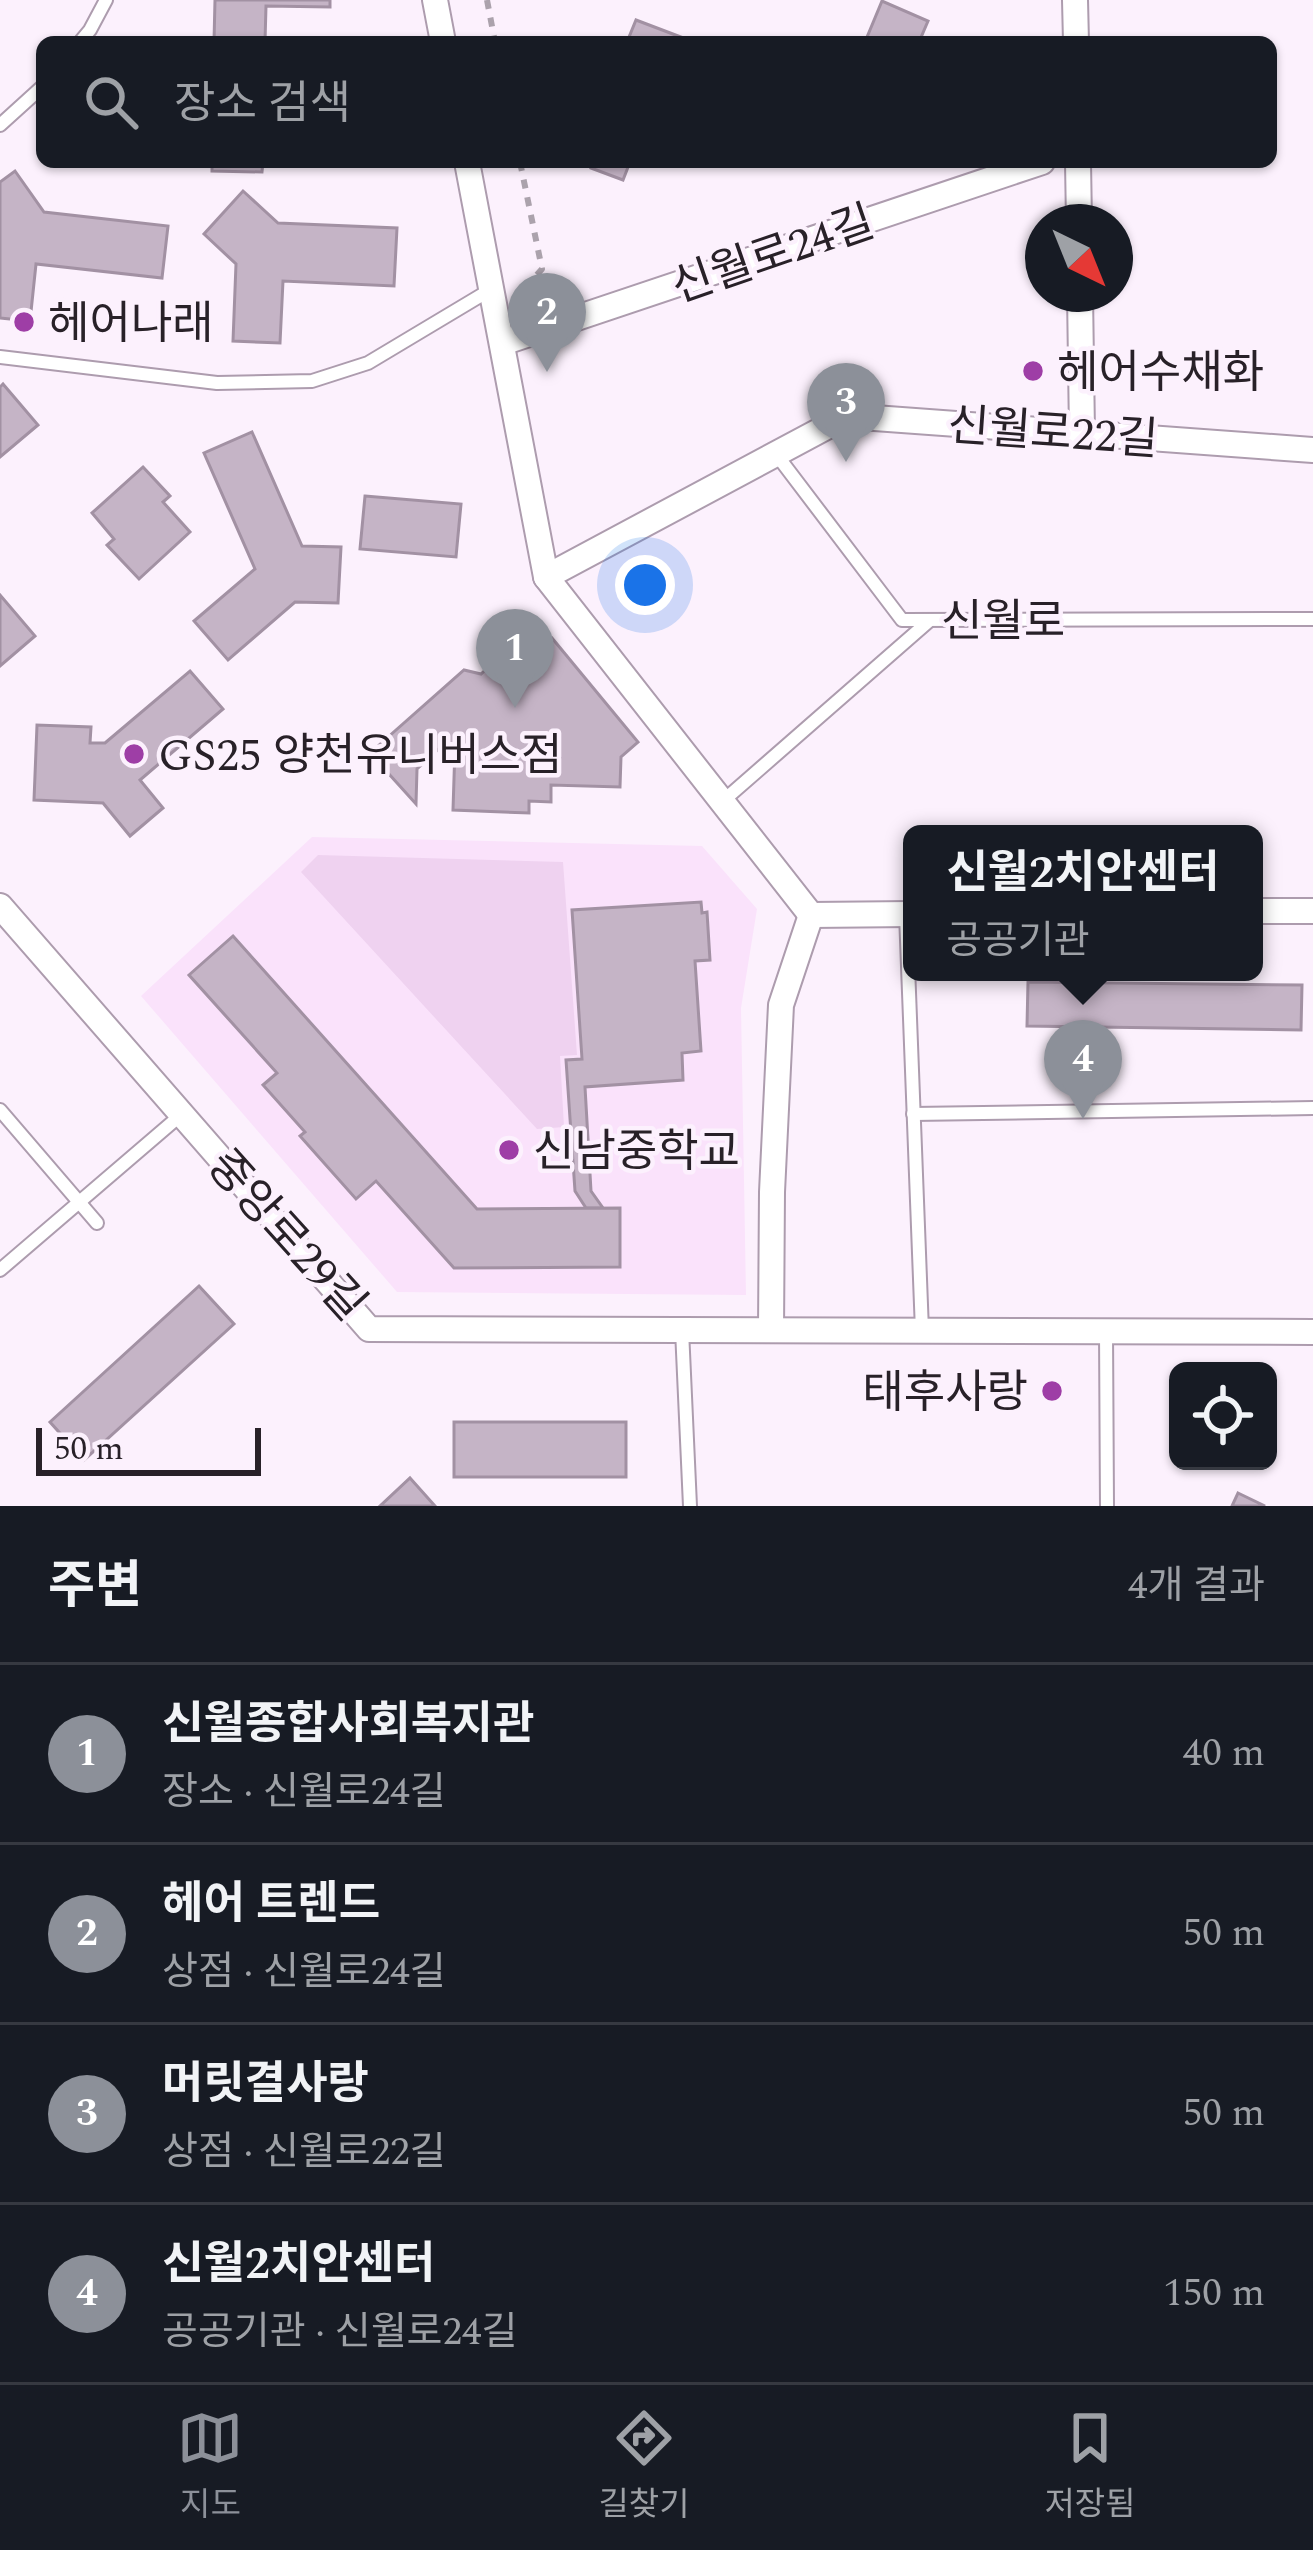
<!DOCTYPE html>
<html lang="ko">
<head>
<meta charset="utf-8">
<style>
  body { margin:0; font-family:Spectral,"Noto Sans KR",serif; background:#242831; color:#f1f3f6 }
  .controls { position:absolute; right:36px; bottom:36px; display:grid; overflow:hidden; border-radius:18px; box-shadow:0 3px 9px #0004 }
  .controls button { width:108px; height:108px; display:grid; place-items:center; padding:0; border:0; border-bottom:3px solid #363941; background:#171b24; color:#f1f3f6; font:60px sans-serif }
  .compass { position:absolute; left:1025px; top:204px; width:108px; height:108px; border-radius:50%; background:#171b24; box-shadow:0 3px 9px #0004; rotate:137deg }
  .scale { position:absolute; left:36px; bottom:30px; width:225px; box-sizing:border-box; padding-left:12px; border:6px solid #282128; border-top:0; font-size:33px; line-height:42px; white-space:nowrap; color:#282128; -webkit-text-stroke:9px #fcf1fd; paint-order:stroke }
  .you { position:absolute; left:645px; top:585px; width:42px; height:42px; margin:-30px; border:9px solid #fff; border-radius:50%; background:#1a73e8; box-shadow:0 0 0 18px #1a73e833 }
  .badge { display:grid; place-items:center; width:78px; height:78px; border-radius:50%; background:#8c9099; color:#fff; font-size:39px; font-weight:700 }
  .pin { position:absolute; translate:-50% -99px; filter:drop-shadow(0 3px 6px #0008) }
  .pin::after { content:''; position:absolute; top:63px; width:42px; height:36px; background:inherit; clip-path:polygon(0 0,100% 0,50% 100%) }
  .popup { position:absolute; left:903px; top:825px; width:360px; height:156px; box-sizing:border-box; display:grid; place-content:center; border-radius:18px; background:#171b24; filter:drop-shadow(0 3px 9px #0005); font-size:39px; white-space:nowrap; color:#9ea1a6 }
  .popup b { font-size:45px; color:#f1f3f6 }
  .popup::after { content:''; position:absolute; left:50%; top:100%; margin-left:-24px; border:24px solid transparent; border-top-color:#171b24 }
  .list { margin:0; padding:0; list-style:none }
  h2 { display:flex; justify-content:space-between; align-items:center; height:156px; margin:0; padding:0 48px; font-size:51px }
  h2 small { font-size:39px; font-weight:400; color:#9ea1a6 }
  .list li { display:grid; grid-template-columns:78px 1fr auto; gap:36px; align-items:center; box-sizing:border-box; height:180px; padding:0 48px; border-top:3px solid #363941 }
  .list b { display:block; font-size:45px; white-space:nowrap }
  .list p { margin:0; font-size:39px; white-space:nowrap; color:#9ea1a6 }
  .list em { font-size:39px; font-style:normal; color:#9ea1a6 }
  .icon { flex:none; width:66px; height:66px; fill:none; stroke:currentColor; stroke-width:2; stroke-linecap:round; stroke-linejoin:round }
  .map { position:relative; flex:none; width:1313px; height:1506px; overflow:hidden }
  .search { position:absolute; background:#171b24; box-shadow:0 3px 9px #0004; left:36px; right:36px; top:36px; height:132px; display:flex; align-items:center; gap:30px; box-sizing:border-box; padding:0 42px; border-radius:18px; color:#9ea1a6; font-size:45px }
  .sheet { height:876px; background:#171b24 }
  nav { display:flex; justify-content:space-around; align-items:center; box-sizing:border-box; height:168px; border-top:3px solid #363941; background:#171b24; font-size:33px; color:#9ea1a6 }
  nav a { display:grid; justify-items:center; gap:6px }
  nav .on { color:#8c9099 }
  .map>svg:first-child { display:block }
  .built { fill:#fae2fb }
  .green { fill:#efd2f0 }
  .building { fill:#c5b4c6; stroke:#a291a3; stroke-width:3 }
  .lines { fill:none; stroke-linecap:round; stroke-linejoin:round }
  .service-casing { stroke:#ad9cae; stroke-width:16 }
  .minor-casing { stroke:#ad9cae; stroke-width:28 }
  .path { stroke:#aba2ac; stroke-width:6; stroke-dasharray:9 9; stroke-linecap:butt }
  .service { stroke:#fff; stroke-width:12 }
  .minor { stroke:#fff; stroke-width:24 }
  .poi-dot { fill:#9e3ea6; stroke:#fcf1fd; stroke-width:4.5 }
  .labels { text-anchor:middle; stroke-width:9; stroke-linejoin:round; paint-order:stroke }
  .street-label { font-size:45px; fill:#282128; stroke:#fcf1fd }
  .poi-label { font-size:45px; fill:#282128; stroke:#fcf1fd; text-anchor:start }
</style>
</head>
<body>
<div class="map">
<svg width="1313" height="1506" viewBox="0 0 1313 1506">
  <rect width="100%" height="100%" fill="#fcf1fd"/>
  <!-- built -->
  <polygon class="built" points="312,837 702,846 757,909 741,1008 746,1295 397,1292 141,996"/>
  <!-- green -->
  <polygon class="green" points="318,855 563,862 577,1055 560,1056 564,1127 537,1129 301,872"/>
  <!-- building -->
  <g class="building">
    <polygon points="215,0 330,0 330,7 266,6 265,42 214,42"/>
    <polygon points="882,1 928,21 919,42 865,42"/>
    <polygon points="636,20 686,39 685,42 627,42"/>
    <polygon points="212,162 263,162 262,172 212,171"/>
    <polygon points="593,162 630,162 623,180 591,168"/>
    <polygon points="15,171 44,212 168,226 162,278 36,264 30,321 0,318 0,182"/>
    <polygon points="243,191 278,223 397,228 394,286 283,281 280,343 233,341 236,264 204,234"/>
    <polygon points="3,384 38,425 0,457 0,387"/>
    <polygon points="252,432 302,546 341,547 338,603 295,602 228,660 194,621 255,569 204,453"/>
    <polygon points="143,467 170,496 163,502 190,532 139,579 107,545 114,539 92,513"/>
    <polygon points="365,496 461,504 456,557 360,549"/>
    <polygon points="0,595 35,636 0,666"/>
    <polygon points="552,638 638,742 621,757 620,787 551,785 551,802 529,801 529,813 453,810 455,747 442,746 417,769 416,804 370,753 464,670 481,674 503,653 523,662"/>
    <polygon points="190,671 223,709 140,780 163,808 130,836 103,803 34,800 37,725 91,727 90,743 105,743"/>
    <polygon points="701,902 702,913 707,912 710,960 695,961 701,1051 682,1053 683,1080 585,1087 591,1191 603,1208 586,1208 575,1191 566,1060 582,1059 572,910"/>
    <polygon points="233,936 477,1209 620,1208 620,1267 454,1268 376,1181 356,1199 300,1136 305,1132 263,1085 277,1073 189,975"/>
    <polygon points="1028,982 1302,985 1301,1030 1027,1026"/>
    <polygon points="199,1286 234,1324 84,1460 50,1422"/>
    <rect x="454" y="1422" width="172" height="55"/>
    <polygon points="410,1478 435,1506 380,1506"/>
    <polygon points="1238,1493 1265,1506 1232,1506"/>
  </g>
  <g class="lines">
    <defs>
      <g id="service">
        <polyline points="80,42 90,30 106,0"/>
        <polyline points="0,125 42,87"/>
        <polyline points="0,357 217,383 312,381 368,363 490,290"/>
        <polyline points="776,454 902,620 1313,619"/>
        <polyline points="723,801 929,621"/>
        <polyline points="906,914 922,1331"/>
        <polyline points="0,1110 97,1223"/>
        <polyline points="913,1114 1313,1108"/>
        <polyline points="0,1270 182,1114"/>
        <polyline points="682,1330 690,1506"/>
        <polyline points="1106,1331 1107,1506"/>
      </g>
      <g id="minor">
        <polyline points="435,0 443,42"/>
        <polyline points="1075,0 1076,42"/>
        <polyline points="467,162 546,577 811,915"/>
        <polyline points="1078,162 1079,222"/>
        <polyline points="1080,294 1082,433"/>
        <polyline points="502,343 1042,162"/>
        <polyline points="546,577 847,416 1313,450"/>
        <polyline points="0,906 369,1329 1313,1332"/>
        <polyline points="1254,911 1313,911"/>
        <polyline points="811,915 912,914"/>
        <polyline points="771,1330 772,1192 781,1005 811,915"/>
      </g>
    </defs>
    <!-- service casing -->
    <use href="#service" class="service-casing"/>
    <!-- minor casing -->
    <use href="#minor" class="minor-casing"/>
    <!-- path -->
    <g class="path">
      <polyline points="487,0 495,42"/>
      <polyline points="520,162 542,269 520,294"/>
    </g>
    <!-- service -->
    <use href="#service" class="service"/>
    <!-- minor -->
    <use href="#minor" class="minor"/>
  </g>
  <!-- markers -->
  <g class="poi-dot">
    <circle cx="24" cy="322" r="12"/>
    <circle cx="1033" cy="371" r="12"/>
    <circle cx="134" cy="754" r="12"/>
    <circle cx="509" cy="1150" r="12"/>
    <circle cx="1052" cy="1391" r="12"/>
  </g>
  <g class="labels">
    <!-- street labels -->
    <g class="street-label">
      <text transform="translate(772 253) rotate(-19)" y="16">신월로24길</text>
      <text transform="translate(1053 431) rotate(4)" y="16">신월로22길</text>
      <text x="1003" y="636">신월로</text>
      <text transform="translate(288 1234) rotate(48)" y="16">중앙로29길</text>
    </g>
    <!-- poi labels -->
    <g class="poi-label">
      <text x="48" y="338">헤어나래</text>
      <text x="1057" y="387">헤어수채화</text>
      <text x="158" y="770">GS25 양천유니버스점</text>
      <text x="533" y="1166">신남중학교</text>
      <text x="1028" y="1407" text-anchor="end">태후사랑</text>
    </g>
  </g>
</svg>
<div class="controls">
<button><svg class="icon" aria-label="locate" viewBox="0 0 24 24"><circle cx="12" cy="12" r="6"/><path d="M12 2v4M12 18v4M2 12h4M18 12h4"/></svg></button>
</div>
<svg class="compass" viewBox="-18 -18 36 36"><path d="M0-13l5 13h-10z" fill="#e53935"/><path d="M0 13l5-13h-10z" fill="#9ea1a6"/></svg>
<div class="scale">50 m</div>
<div class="you"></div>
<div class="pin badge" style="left:515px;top:708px">1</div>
<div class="pin badge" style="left:547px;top:372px">2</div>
<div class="pin badge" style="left:846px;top:462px">3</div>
<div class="pin badge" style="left:1083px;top:1119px">4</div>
<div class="popup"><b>신월2치안센터</b>공공기관</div>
<div class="search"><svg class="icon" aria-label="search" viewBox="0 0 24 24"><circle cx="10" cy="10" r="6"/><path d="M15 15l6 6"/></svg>장소 검색</div>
</div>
<section class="sheet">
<h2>주변<small>4개 결과</small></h2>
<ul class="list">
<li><span class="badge">1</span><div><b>신월종합사회복지관</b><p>장소 · 신월로24길</p></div><em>40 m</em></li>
<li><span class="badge">2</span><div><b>헤어 트렌드</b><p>상점 · 신월로24길</p></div><em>50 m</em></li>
<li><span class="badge">3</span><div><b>머릿결사랑</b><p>상점 · 신월로22길</p></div><em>50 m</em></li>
<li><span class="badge">4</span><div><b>신월2치안센터</b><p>공공기관 · 신월로24길</p></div><em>150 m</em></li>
</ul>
</section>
<nav>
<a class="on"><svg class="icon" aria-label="map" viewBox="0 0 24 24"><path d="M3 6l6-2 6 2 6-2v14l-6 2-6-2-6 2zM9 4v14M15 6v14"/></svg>지도</a>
<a><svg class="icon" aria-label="directions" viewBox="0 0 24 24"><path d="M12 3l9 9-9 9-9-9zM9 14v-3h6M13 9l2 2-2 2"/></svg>길찾기</a>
<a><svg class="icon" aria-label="saved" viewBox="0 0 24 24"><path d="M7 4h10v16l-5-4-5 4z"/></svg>저장됨</a>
</nav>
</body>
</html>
